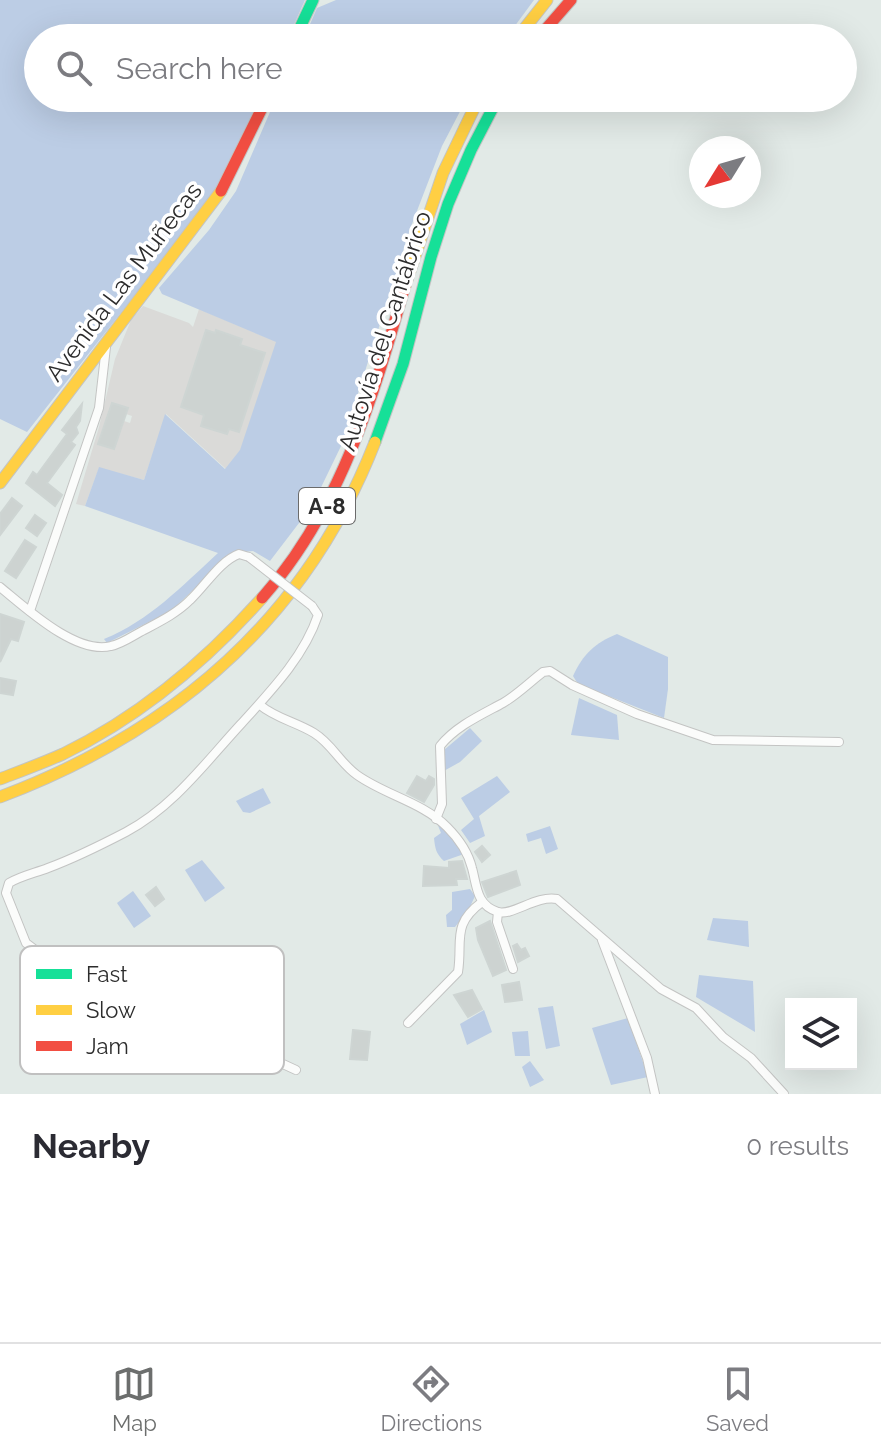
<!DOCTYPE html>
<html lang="en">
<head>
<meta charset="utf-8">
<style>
  body { margin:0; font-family:Raleway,sans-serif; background:#f2f2f3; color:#2b2b33 }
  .controls { position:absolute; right:24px; bottom:24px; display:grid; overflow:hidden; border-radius:0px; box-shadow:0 8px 32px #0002 }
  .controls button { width:72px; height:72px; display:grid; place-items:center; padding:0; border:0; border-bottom:2px solid #e1e1e2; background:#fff; color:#2b2b33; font:40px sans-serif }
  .compass { position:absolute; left:689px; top:136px; width:72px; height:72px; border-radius:50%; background:#fff; box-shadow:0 8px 32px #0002; rotate:233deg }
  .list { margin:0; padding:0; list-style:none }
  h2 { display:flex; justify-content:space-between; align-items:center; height:104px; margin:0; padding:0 32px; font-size:34px }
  h2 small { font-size:26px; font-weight:400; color:#7c7c81 }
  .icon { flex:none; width:44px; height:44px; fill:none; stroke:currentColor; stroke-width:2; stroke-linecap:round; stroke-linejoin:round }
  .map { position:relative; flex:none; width:881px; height:1094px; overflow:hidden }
  .search { position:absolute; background:#fff; box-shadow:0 8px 32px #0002; left:24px; right:24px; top:24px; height:88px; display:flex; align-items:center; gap:20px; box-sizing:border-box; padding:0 28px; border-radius:44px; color:#7c7c81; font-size:30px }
  .sheet { height:248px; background:#fff }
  nav { display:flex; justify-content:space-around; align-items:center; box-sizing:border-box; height:112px; border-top:2px solid #e1e1e2; background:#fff; font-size:22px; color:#7c7c81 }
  nav a { display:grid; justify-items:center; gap:4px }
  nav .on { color:#6c6e6d }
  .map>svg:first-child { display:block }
  .industrial { fill:#dadad8; fill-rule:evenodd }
  .green { fill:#bccde5 }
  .building { fill:#cdd3d1; stroke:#ced5d3; stroke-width:2 }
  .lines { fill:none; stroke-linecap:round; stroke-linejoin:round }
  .street-casing { stroke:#c3c4c3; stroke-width:10 }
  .fast-casing { stroke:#c3c4c3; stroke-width:13 }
  .slow-casing { stroke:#c3c4c3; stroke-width:13 }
  .jam-casing { stroke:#c3c4c3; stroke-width:13 }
  .street { stroke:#fbfcfb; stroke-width:8 }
  .fast { stroke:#16e098; stroke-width:11 }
  .slow { stroke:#ffcf43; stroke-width:11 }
  .jam { stroke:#f24e42; stroke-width:11 }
  .street-bridge-casing { stroke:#c3c4c3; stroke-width:10; stroke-linecap:butt }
  .street-bridge { stroke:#fbfcfb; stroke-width:8 }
  .labels { text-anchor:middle; stroke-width:7; stroke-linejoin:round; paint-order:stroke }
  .shield { fill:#fff; stroke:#6b6b6b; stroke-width:2 }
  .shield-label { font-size:22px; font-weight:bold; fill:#2c2c2c }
  .street-label { font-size:24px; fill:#2c2c2c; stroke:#fff }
  .key { fill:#fff; stroke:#c0c0c0; stroke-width:2 }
  .key-label { font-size:22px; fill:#2c2c2c }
</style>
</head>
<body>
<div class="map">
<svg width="881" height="1094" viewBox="0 0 881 1094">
  <rect width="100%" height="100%" fill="#e2eae7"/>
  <!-- industrial -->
  <path class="industrial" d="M143,306L189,323L193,327L199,309L277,342L242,448L226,469L166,414L144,480L99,468L85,506L76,504L99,427L115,359L131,320ZM112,403L128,408L126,414L132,416L130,423L124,421L114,449L98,443Z"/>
  <!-- green -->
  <g class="green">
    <polygon points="0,0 305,0 288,38 38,38 38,98 261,98 219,188 27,432 0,419"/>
    <polygon points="336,0 534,0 506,38 304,38 317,8"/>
    <path d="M276,98H467L442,146L410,229L342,444L312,506L270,561L253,551L232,553L171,611L107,643L104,639C149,621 182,586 218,553L85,506L99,467L144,480L165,414L225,469L240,450L276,342L162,294L159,288L209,230L236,191Z"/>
    <path d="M617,634L668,657V689L664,718L578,684L573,676C583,654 595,643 617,634Z"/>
    <polygon points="579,698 617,715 619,740 571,735"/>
    <polygon points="470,728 482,741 460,762 442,772 444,750"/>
    <polygon points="497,776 510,792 479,816 485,836 470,843 461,830 474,819 461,798"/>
    <polygon points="263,788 271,803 250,813 243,812 236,801"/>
    <path d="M437,823L444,827L464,854L444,861C436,854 435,848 434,838L441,833Z"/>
    <polygon points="550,826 558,849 546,854 541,838 528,842 526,834"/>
    <polygon points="202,860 225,888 205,902 185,870"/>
    <polygon points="470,889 475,896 469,909 455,927 447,927 446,915 452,910 452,892"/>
    <polygon points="133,891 151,916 134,928 117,903"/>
    <polygon points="713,918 748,921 749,947 707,940"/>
    <polygon points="699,975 753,981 755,1032 696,997"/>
    <polygon points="553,1006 560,1046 546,1049 538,1008"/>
    <polygon points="484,1010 492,1032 467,1045 460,1024"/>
    <polygon points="628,1018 648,1077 611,1085 592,1028"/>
    <polygon points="528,1031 530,1056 515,1056 512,1032"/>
    <polygon points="530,1061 544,1080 530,1087 522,1067"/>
  </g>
  <!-- building -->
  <g class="building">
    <polygon points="206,330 215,333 216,330 242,339 240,345 265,353 239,432 229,429 227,434 201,426 204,415 181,407"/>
    <polygon points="112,403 128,408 114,449 98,444"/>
    <polygon points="82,404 80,421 76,427 78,433 71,442 75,445 47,483 62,495 55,506 26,483 33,472 37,475 67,434 62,430"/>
    <polygon points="12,498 22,506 0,535 0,514"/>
    <polygon points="35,515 46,523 37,536 26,528"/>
    <polygon points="25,540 36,547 16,578 5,571"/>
    <polygon points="0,614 24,622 18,641 11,639 0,662"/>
    <polygon points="0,678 16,681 13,695 0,693"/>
    <polygon points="417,776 426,781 429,776 434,779 434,785 424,802 407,793"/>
    <polygon points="482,846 490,855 482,862 475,852"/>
    <polygon points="462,861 467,879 456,879 457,885 423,886 424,866 449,868 449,862"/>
    <polygon points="516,871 520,885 488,897 482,882"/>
    <polygon points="156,887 164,899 155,906 146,895"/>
    <polygon points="490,921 506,970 493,976 478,940 476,928"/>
    <polygon points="517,944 521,950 525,948 529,956 518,962 513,946"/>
    <polygon points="519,982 522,1000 505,1002 502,985"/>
    <polygon points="472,990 482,1009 468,1017 454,995"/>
    <polygon points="353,1030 370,1032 367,1060 350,1059"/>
  </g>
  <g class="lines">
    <defs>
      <g id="street">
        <path d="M0,587C26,608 76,655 111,646C122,644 134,635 144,630C161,621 177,613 190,600C205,586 220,561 239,554L249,557"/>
        <polyline points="30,611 99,408 106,347"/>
        <path d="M260,705C275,718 296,722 314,733C332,744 340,763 357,775C385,795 422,802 447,827C458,838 468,852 472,868C477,886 476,905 498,912C513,916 536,895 557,899L661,989L696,1008L723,1037L751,1058L784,1094"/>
        <path d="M436,819L442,804L440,746C456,726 481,715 503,703C517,695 530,682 543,672L550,671L572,685L637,714L713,740L839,742"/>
        <polyline points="498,912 497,922 513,969"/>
        <polyline points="602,940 647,1058 655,1094"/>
        <path d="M408,1023L458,972C463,941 451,925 482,902"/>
        <path d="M296,1070L259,1053L221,1042L138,1006L100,994L79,983L26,943L6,893L9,883C21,876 35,873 48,868C75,858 101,845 126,832C174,806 205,763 241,724C270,692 304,657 318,615L312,606"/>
      </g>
      <g id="fast">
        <polyline points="295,38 313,0"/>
        <polyline points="375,442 403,364 431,257 448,204 471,150 498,98"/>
      </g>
      <g id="slow">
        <polyline points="517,38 547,0"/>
        <polyline points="405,286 443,173 479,98"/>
        <polyline points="0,483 221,191"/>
        <path d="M0,779C21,771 43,763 63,754C141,716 205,662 262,598"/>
        <path d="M0,797C175,731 306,619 375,442"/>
      </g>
      <g id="jam">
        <polyline points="538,38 571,0"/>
        <polyline points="221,191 267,98"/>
        <path d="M262,598C341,509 373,397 405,286"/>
      </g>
    </defs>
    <!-- street casing -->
    <use href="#street" class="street-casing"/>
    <!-- fast casing -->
    <use href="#fast" class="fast-casing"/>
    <!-- slow casing -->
    <use href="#slow" class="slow-casing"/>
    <!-- jam casing -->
    <use href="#jam" class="jam-casing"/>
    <!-- street -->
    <use href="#street" class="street"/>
    <!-- fast -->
    <use href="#fast" class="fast"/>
    <!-- slow -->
    <use href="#slow" class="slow"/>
    <!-- jam -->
    <use href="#jam" class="jam"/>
    <defs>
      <polyline id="street-bridge" points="249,557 312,606"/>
    </defs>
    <!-- street-bridge casing -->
    <use href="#street-bridge" class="street-bridge-casing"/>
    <!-- street-bridge -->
    <use href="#street-bridge" class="street-bridge"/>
  </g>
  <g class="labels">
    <!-- shield labels -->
    <rect class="shield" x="299" y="488" width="56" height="36" rx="6"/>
    <g class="shield-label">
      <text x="327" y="514">A-8</text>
    </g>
    <!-- street labels -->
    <g class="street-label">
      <text transform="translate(124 282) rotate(-53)" y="8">Avenida Las Muñecas</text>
      <text transform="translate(385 331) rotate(-72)" y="8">Autovía del Cantábrico</text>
    </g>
  </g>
  <!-- legend -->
  <rect x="20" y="946" width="264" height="128" rx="12" class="key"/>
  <rect x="36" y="969" width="36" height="10" fill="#16e098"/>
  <rect x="36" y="1005" width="36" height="10" fill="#ffcf43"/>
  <rect x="36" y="1041" width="36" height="10" fill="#f24e42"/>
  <g class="key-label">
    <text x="86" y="982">Fast</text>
    <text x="86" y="1018">Slow</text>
    <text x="86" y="1054">Jam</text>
  </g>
</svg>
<div class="controls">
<button><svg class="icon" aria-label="layers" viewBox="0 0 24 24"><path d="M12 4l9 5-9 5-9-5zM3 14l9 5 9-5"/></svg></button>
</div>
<svg class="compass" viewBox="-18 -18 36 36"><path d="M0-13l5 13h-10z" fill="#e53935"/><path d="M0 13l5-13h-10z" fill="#7c7c81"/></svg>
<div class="search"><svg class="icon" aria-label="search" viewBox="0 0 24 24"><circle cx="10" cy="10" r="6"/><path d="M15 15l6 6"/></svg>Search here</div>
</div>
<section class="sheet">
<h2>Nearby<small>0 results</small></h2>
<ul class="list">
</ul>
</section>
<nav>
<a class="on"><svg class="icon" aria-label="map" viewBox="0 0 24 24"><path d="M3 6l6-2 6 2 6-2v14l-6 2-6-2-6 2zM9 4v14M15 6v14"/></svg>Map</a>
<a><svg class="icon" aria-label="directions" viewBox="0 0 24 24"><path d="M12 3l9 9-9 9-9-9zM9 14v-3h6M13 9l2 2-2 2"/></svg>Directions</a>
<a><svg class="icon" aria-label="saved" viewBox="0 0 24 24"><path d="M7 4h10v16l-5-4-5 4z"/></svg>Saved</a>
</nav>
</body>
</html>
